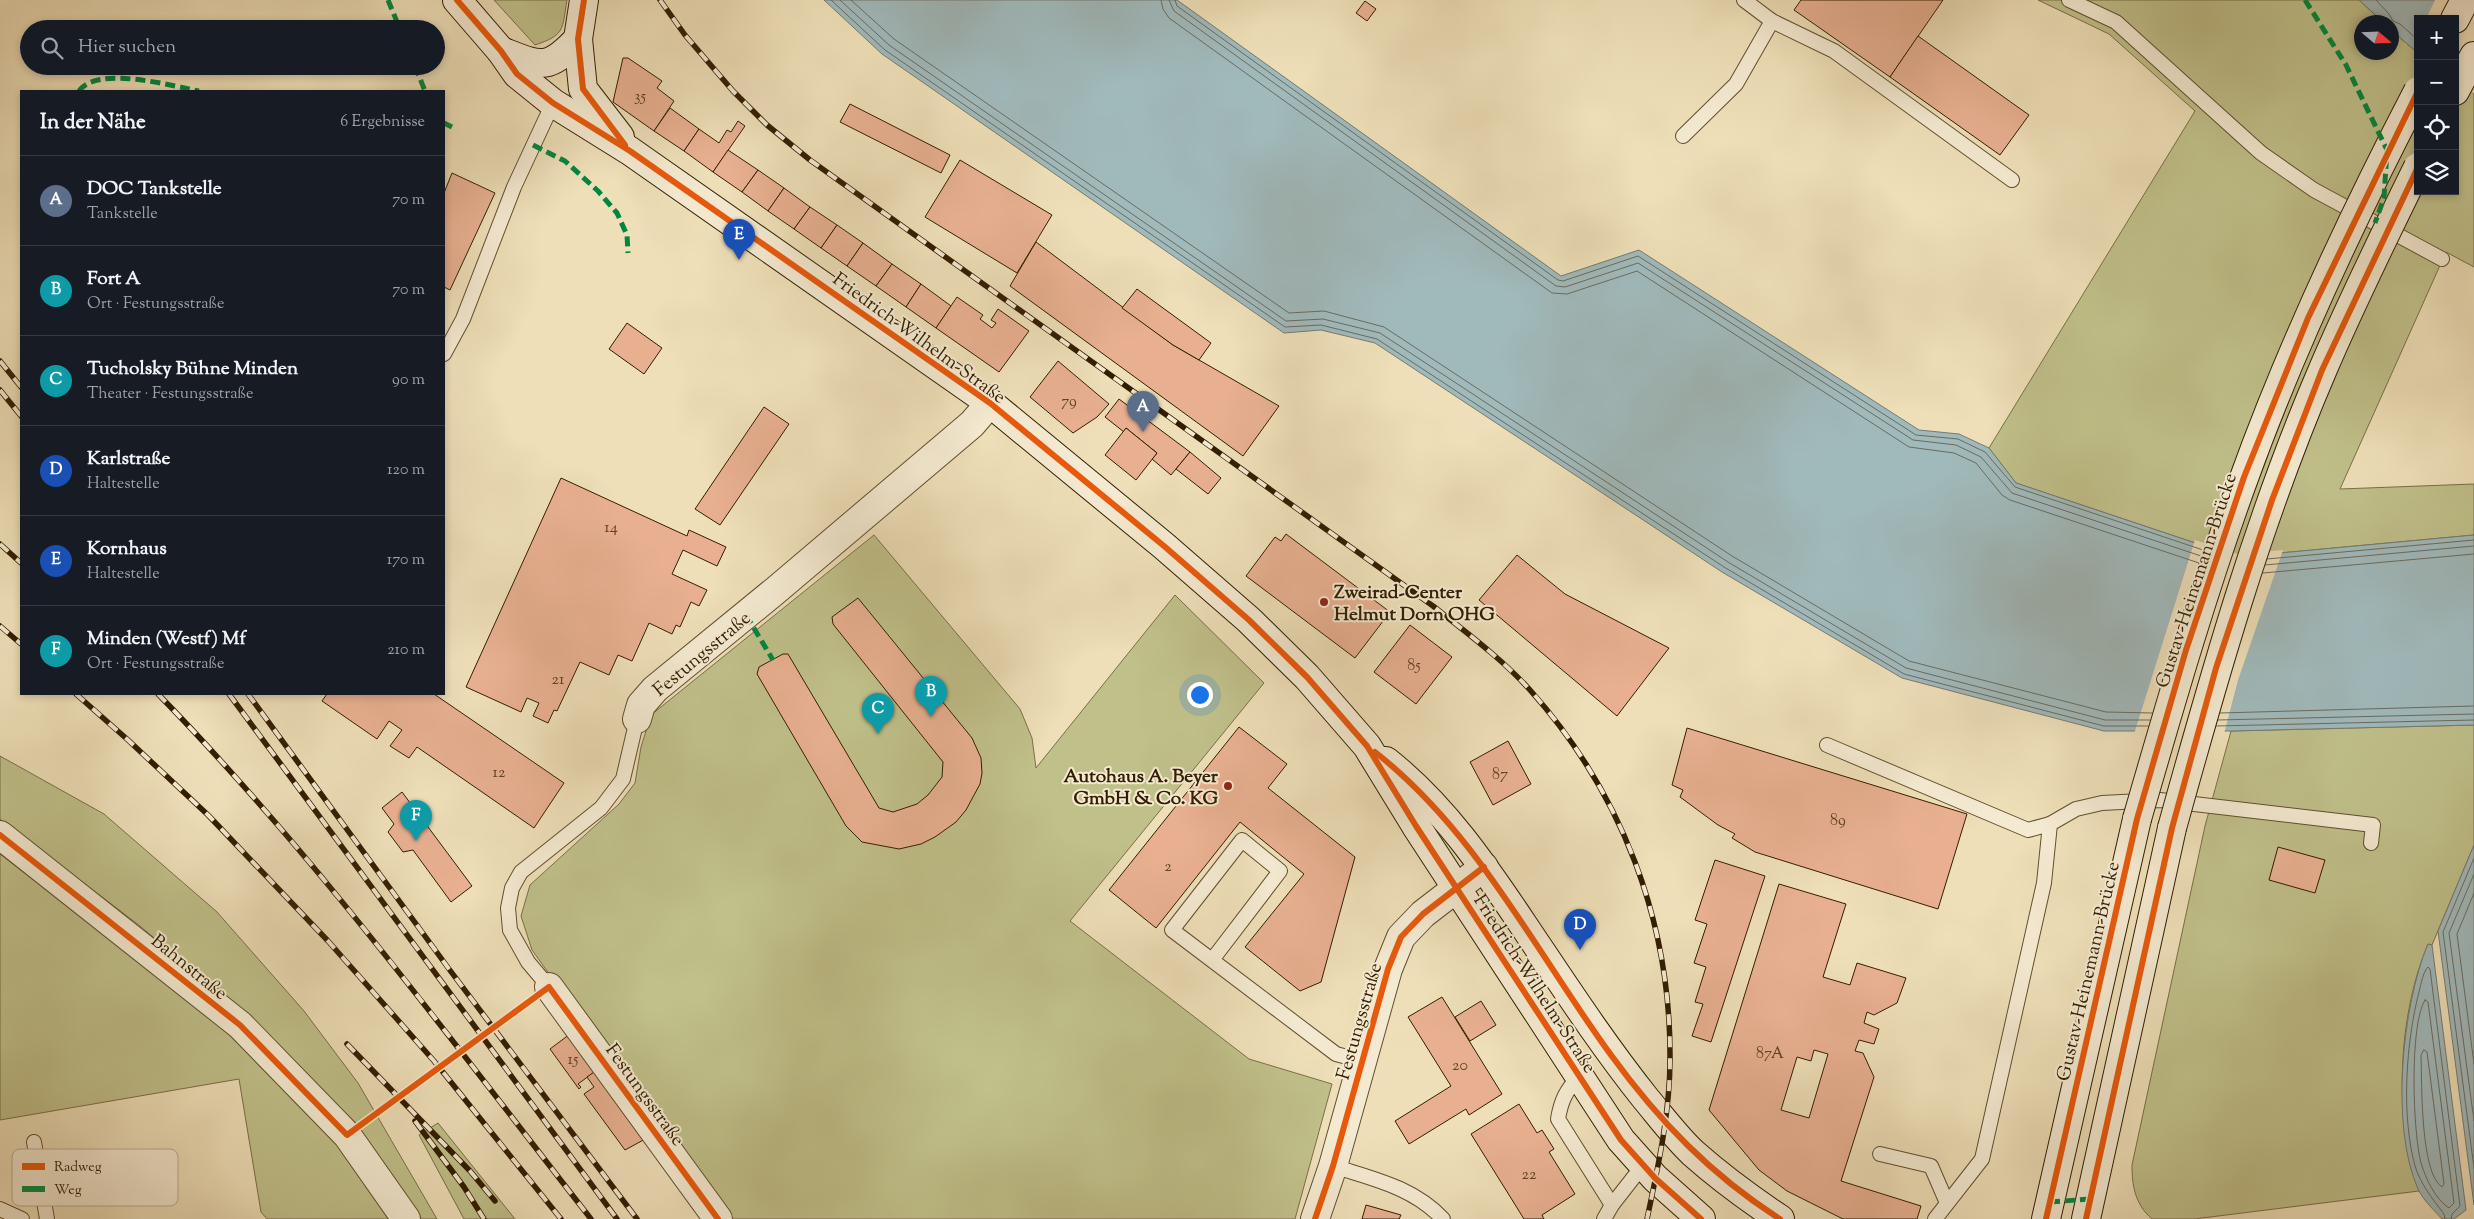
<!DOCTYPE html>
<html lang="de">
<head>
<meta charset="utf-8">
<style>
  body { margin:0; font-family:"Sorts Mill Goudy",serif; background:#242831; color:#f1f3f6 }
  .controls { position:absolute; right:15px; top:15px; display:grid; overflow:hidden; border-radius:0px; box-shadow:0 2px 8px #0003 }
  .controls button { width:45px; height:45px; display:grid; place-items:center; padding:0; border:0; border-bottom:1px solid #363941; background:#171b24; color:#f1f3f6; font:25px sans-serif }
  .compass { position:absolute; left:2354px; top:15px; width:45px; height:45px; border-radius:50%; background:#171b24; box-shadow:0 2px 8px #0003; rotate:109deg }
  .you { position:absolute; left:1199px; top:694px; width:18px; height:18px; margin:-12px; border:4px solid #fff; border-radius:50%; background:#1a73e8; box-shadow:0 0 0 8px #1a73e833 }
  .badge { display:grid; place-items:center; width:32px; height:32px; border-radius:50%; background:#db2777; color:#fff; font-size:16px; font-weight:700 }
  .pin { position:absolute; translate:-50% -41px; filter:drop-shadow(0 1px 2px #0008) }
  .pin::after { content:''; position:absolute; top:26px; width:18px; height:15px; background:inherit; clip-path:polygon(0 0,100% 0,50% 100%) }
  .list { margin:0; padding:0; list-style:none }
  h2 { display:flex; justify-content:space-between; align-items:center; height:65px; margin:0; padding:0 20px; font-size:21px }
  h2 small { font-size:16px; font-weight:400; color:#9ea1a6 }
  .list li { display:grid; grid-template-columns:32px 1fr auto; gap:15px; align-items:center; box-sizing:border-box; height:90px; padding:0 20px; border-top:1px solid #363941 }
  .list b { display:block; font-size:19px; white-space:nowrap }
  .list p { margin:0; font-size:16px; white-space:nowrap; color:#9ea1a6 }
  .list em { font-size:16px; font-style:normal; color:#9ea1a6 }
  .icon { flex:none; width:28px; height:28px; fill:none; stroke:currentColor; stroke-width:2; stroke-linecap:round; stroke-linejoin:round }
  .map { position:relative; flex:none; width:2474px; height:1219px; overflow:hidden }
  .search { position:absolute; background:#171b24; box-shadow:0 2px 8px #0003; left:20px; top:20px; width:425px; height:55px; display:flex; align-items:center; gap:12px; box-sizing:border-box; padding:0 18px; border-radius:28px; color:#9ea1a6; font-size:19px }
  .panel { position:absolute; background:#171b24; box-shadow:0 2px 8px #0003; left:20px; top:90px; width:425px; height:605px; border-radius:0px }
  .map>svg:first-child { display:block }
  .green { fill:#c0c08a; stroke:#7a6e46 }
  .water { fill:#a0b9bb; stroke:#747b71 }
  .pier { fill:#eedfb8 }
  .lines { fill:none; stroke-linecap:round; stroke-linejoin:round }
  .shore { stroke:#6a6b5e; stroke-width:1 }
  .building { fill:#e8b091; stroke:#331d01; fill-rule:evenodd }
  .lane-casing { stroke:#624e2f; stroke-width:16 }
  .street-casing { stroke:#624e2f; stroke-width:30 }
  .secondary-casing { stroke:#331d01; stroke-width:30 }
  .lane { stroke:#f4ead1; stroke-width:14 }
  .street { stroke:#f4ead1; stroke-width:28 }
  .secondary { stroke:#f4ead1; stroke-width:28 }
  .rail-casing { stroke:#331d01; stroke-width:5.5 }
  .rail { stroke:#f4ead1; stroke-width:4; stroke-dasharray:11; stroke-linecap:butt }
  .secondary-bridge-casing { stroke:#331d01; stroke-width:30; stroke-linecap:butt }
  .secondary-bridge { stroke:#f4ead1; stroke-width:28 }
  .quiet { stroke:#00873e; stroke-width:5; stroke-dasharray:10 5; stroke-linecap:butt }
  .cycleway-casing { stroke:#f4ead1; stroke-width:9 }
  .cycleway { stroke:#e8590c; stroke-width:6 }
  .poi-dot { fill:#8f2418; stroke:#f4ead1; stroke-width:2 }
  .labels { text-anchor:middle; stroke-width:4; stroke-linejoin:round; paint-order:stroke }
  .number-label { font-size:16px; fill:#604225 }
  .street-label { font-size:19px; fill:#331d01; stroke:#f4ead1 }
  .poi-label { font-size:19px; font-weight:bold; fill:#331d01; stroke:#f4ead1; text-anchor:start }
  .key { fill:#f4ead1; stroke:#baac93; stroke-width:1 }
  .key-label { font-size:14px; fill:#331d01 }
</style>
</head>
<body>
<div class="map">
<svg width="2474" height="1219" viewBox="0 0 2474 1219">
  <rect width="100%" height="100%" fill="#eedfb8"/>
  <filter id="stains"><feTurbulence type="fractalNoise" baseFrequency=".004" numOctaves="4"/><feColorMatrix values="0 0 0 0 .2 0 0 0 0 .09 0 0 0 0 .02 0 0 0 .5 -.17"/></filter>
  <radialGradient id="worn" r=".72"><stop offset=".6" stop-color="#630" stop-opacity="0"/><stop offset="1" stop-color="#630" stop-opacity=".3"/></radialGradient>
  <!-- green -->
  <g class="green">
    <path d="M494,0H567C562,30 565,35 535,45Z"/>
    <polygon points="2038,0 2359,0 2383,22 2362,22 2362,52 2392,52 2392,31 2418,53 2418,191 2455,191 2455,78 2474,90 2474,267 2446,252 2340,489 2474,484 2474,535 2237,557 2016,483 1989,448 2195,111 2109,34"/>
    <polygon points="874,535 1020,709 1032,738 1036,768 1175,595 1264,683 1070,921 1249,1059 1332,1084 1295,1219 725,1219 532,950 521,916 530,885 619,804 635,783 641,747 651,715"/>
    <path d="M2474,725V845L2432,945L2428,944C2398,1014 2393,1119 2419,1191L2194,1219H2152C2135,1204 2132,1186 2132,1165L2205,826L2231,731Z"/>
    <polygon points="0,756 104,814 217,912 304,1011 358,1083 437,1219 267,1219 261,1212 239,1079 0,1120 0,854 227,1028 229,1001 140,926 0,819"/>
    <polygon points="438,1123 515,1219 464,1219 419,1135"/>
  </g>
  <!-- water -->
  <g class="water">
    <polygon points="824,0 1177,0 1561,276 1639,250 1919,430 1959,434 1989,448 2016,483 2237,557 2474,535 2474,725 2231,731 2104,731 1902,678 1722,572 1375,343 1321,330 1284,333 882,54"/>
    <polygon points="2359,0 2474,0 2455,19 2418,19 2418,53 2392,31 2392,22 2383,22"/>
    <polygon points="2474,845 2474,1205 2438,931"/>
    <path d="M2428,944L2432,945L2466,1210L2454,1219H2442C2434,1210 2423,1200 2418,1189C2390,1126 2402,1006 2428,944Z"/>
  </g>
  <!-- pier -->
  <g class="pier">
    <polygon points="2435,0 2474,0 2474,93 2455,81 2455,19 2426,19"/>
    <polygon points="2195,540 2238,554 2283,550 2238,680 2224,734 2134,734"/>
  </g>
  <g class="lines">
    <!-- shore -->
    <g class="shore">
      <polyline points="831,0 885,50 1285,327 1321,325 1377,339 1724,567 1904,674 2104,726 2148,726"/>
      <polyline points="840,0 889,45 1286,321 1323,319 1380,333 1728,562 1906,668 2105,720 2150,720"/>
      <polyline points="851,0 894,39 1289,313 1324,311 1384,327 1732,556 1909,661 2106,712 2152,713"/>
      <polyline points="1161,0 1163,9 1169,18 1552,293 1567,294 1637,271 1909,447 1954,453 1976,463 2002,495 2010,500 2199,563"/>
      <polyline points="1169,0 1174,11 1556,286 1565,287 1638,263 1913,440 1956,445 1981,457 2012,493 2201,556"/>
      <polyline points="1175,0 1177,6 1558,280 1563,281 1638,256 1916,435 1958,439 1985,452 2015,487 2203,550"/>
      <polyline points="2376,0 2389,14 2393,21 2400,24 2418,40"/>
      <polyline points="2267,559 2474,540"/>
      <polyline points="2265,565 2474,546"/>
      <polyline points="2263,573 2474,554"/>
      <polyline points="2220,713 2474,706"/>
      <polyline points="2218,720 2474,714"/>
      <polyline points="2216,726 2474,720"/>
      <polyline points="2474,858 2443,932 2474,1168"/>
      <polyline points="2474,874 2449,933 2474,1121"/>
      <polyline points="2474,893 2457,934 2474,1064"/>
      <path d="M2425,1000L2428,1002L2454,1203L2449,1208C2435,1199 2426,1179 2421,1163C2413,1133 2409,1025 2425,1000Z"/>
      <path d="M2424,1050L2427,1052L2444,1184L2442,1187C2420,1173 2422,1082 2421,1056Z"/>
      <path d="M2445,1219L2444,1214C2432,1198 2421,1185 2415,1166C2401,1115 2406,1042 2419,992C2421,984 2423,972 2428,967L2430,969L2460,1206L2452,1214L2451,1219"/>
    </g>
  </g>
  <!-- building -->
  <g class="building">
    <polygon points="1801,0 1943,0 1890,77 1794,10"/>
    <polygon points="1365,1 1376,9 1367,21 1356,13"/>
    <polygon points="1918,36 2029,115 2000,155 1890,77"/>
    <polygon points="623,58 628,58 662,81 657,88 674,101 654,131 613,102"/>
    <polygon points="850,104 950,155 941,173 840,122"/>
    <polygon points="670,108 699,129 684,151 654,131"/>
    <polygon points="738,121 745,126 713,172 684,151 699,129 719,143 727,130 731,132"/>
    <polygon points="728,150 758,170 742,192 713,172"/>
    <polygon points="960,160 1052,215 1017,273 925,217"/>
    <polygon points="758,170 784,188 768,211 742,192"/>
    <polygon points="452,173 495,193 450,290 444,287 444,193"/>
    <polygon points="784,188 810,207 794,229 768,211"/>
    <polygon points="810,207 837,225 821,248 794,229"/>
    <polygon points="837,225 863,243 847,266 821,248"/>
    <polygon points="1036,242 1173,345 1279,406 1243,456 1010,286"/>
    <polygon points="863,243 892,264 876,286 847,266"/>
    <polygon points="892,264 921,284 906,307 876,286"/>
    <polygon points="921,284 951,306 936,328 906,307"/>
    <polygon points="1137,289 1211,343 1199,360 1173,345 1122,308"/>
    <polygon points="957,297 983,315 980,319 992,328 996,323 991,320 998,309 1029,331 999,372 936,328"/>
    <polygon points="627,323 662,348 644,374 609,349"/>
    <polygon points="1058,361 1109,404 1097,417 1073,433 1030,397"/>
    <polygon points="1119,399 1190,452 1171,475 1152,459 1157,453 1126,428 1124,432 1105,417"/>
    <polygon points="764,407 789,424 720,525 695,509"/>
    <polygon points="1126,428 1157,453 1136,480 1105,455"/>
    <polygon points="1190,452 1221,478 1208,494 1176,469"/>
    <polygon points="561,478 687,536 689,530 726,547 717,566 683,550 672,574 707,590 699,606 691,602 680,627 676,625 672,634 649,623 632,661 618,655 609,675 580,662 557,711 554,710 548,723 533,716 539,703 527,698 521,712 466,687"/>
    <polygon points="1286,534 1390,612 1355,658 1246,576 1275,537 1281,541"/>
    <polygon points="1517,555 1565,594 1669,648 1617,716 1479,600"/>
    <polygon points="858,598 972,738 981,758 982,773 980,784 966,810 956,822 935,837 921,844 899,849 862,842 846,826 757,674 759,667 783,654 788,654 879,808 893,812 917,804 928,795 942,777 943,762 833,624 832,617"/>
    <polygon points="1410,625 1452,657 1416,704 1374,672"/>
    <polygon points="327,694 434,694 564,783 534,828 417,747 409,758 390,746 402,730 389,721 377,739 322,701"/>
    <polygon points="1239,727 1287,764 1268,788 1355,857 1321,982 1300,991 1245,947 1304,874 1240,822 1156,928 1109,890"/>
    <polygon points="1687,728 1967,814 1938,909 1755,852 1732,838 1735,834 1718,825 1680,797 1683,790 1672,785"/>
    <polygon points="1508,741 1531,784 1493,805 1470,762"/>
    <polygon points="402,792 472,886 451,902 413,850 403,852 388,832 394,824 382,808"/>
    <polygon points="2278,847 2325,860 2315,893 2269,880"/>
    <polygon points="1715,860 1765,876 1711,1042 1692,1036 1703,1004 1695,1002 1706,967 1694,963 1707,924 1695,920"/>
    <path d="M1779,884L1846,904L1823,977L1850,985L1857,963L1906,978L1897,1003L1874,1015L1867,1012L1864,1023L1879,1029L1874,1044L1859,1040L1855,1051L1863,1053L1874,1077L1841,1181L1921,1206L1917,1219H1843L1787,1191L1759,1170L1709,1110ZM1814,1050L1828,1054L1809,1118L1781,1110L1797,1057L1811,1061Z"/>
    <polygon points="1442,997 1502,1094 1469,1115 1466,1109 1409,1144 1395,1121 1451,1086 1408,1017"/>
    <polygon points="1481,1001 1496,1025 1470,1041 1455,1017"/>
    <polygon points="570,1034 597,1070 578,1084 581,1087 579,1089 550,1049"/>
    <polygon points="597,1070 647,1138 625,1150 584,1094 594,1087 587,1077"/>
    <polygon points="1519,1104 1537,1133 1542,1130 1554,1149 1549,1152 1575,1194 1542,1215 1544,1219 1524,1219 1471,1134"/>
    <polygon points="1366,1205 1401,1215 1399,1219 1362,1219"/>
  </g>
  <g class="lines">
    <defs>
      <g id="lane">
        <polyline points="1744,0 1772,21 1834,51 2012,180"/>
        <polyline points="2069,0 2116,22 2261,153 2314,190 2442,259"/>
        <polyline points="1683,136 1736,84 1772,21"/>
        <polyline points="444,354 463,319 514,187 553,103"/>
        <polyline points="1827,745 2028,830 2050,824"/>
        <polyline points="1212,960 1280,871 1242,840 1172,930 1336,1054 1362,1061"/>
        <polyline points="549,987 528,962 510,930 508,908 512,888 521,872 601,808 623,779 637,719"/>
        <path d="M1579,1077C1566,1090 1561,1101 1558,1119L1612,1205"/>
        <polyline points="34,1142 47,1219"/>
        <polyline points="1880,1154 1931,1166 1947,1203"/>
        <path d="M1333,1166C1373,1179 1413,1187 1443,1219"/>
        <polyline points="0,1209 22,1219"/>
        <polyline points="1604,1219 1612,1205 1644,1164"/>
        <polyline points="1935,1219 1982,1159 2044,883 2050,824 2076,809 2102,803 2160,800 2373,825 2371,843"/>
      </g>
      <g id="street">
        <polyline points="637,719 641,705 655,689 775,591 972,424 990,403"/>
        <polyline points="0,835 240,1025 347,1135 406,1219"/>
        <polyline points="549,987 718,1219"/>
        <polyline points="1315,1219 1333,1166 1388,969 1401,937 1423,914 1484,867"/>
      </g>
      <g id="secondary">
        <polyline points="457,0 501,51 517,74 553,103 630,151 990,403 1164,546 1249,620 1307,677 1367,746 1416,826 1621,1140 1655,1178 1701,1219"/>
        <polyline points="584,0 578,39 583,89 620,137"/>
        <polyline points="2455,19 2465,0"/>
        <path d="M501,51C540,66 547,72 578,39"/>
        <polyline points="2455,91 2474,56"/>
        <path d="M1386,761C1443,806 1484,866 1524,926C1563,984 1602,1044 1646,1099C1661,1117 1676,1137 1693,1153C1720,1177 1750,1199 1780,1219"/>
        <polyline points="2046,1219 2137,819"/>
        <polyline points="2086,1219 2172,828"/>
      </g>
    </defs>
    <!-- lane casing -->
    <use href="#lane" class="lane-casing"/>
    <!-- street casing -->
    <use href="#street" class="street-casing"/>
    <!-- secondary casing -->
    <use href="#secondary" class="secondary-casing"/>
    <!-- lane -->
    <use href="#lane" class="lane"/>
    <!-- street -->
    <use href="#street" class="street"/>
    <!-- secondary -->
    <use href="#secondary" class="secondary"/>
    <defs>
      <g id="rail">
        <path d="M660,0L685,35L733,91L767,125L810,160L1433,606C1467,633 1502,659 1530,690C1622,793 1671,922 1670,1059C1670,1113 1658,1167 1647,1219"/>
        <polyline points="0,361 21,387"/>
        <polyline points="0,390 21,416"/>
        <polyline points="0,544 21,563"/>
        <polyline points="0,626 21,644"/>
        <polyline points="76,694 128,740 208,815 328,941 434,1061 561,1219"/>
        <path d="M158,694C316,856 451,1040 591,1219"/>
        <polyline points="229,694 617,1219"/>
        <polyline points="248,694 449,969 637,1219"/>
        <polyline points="347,1044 470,1171 495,1201"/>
        <polyline points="415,1121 464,1187 484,1219"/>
      </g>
    </defs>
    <!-- rail casing -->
    <use href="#rail" class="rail-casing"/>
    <!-- rail -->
    <use href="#rail" class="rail"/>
    <defs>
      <g id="secondary-bridge">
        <path d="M2137,819C2170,705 2203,590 2244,478C2292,345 2353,216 2418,91"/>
        <path d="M2172,828C2215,673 2259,517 2323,369C2352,301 2385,234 2418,167"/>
      </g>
    </defs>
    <!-- secondary-bridge casing -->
    <use href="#secondary-bridge" class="secondary-bridge-casing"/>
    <!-- secondary-bridge -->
    <use href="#secondary-bridge" class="secondary-bridge"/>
    <!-- quiet -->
    <g class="quiet">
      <polyline points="388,0 400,29"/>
      <polyline points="2305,0 2346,65 2387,150 2384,198 2375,223"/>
      <polyline points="415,66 425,91"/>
      <path d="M79,91C97,65 172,86 199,91"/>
      <polyline points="444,123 452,127"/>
      <polyline points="533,145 565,161 598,191 617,213 627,235 628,253"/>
      <polyline points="746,615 773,660"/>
      <polyline points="2050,1202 2090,1199"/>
    </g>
    <defs>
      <g id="cycleway">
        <polyline points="457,0 501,51 517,74 553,103 630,151 990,403 1164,546 1249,620 1307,677 1367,746 1416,826 1621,1140 1655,1178 1701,1219"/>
        <polyline points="584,0 578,39 583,89 625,145"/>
        <path d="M1375,752C1478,833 1535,951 1611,1055C1659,1121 1711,1175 1780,1219"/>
        <polyline points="0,835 240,1025 347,1135 549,987 718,1219"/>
        <polyline points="1315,1219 1333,1166 1388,969 1401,937 1423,914 1484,867"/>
        <polyline points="2046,1219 2137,819 2186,650 2244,477 2308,318 2418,91"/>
        <polyline points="2086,1219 2172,828 2216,668 2272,500 2322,370 2418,167"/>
      </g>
    </defs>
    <!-- cycleway casing -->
    <use href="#cycleway" class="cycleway-casing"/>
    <!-- cycleway -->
    <use href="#cycleway" class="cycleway"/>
  </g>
  <!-- markers -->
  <g class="poi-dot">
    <circle cx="1324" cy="602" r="5"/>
    <circle cx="1228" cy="786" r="5"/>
  </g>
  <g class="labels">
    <!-- number labels -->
    <g class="number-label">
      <text x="640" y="101">35</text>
      <text x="1069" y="406">79</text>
      <text x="611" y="532">14</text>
      <text x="1414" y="670">85</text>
      <text x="558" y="684">21</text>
      <text x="499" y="777">12</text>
      <text x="1500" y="779">87</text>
      <text x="1838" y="825">89</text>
      <text x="1168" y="871">2</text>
      <text x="1770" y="1058">87A</text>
      <text x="573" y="1064">15</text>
      <text x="1460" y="1070">20</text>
      <text x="1529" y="1179">22</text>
    </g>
    <!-- street labels -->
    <g class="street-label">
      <text transform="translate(920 337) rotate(36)" y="7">Friedrich-Wilhelm-Straße</text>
      <text transform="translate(2195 580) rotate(-72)" y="7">Gustav-Heinemann-Brücke</text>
      <text transform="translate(701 653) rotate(-40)" y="7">Festungsstraße</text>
      <text transform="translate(190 966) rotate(39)" y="7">Bahnstraße</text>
      <text transform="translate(2087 971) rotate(-77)" y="7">Gustav-Heinemann-Brücke</text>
      <text transform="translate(1536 983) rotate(57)" y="7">Friedrich-Wilhelm-Straße</text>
      <text transform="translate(1358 1021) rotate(-74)" y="7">Festungsstraße</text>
      <text transform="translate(646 1094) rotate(54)" y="7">Festungsstraße</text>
    </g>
    <!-- poi labels -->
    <g class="poi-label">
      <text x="1334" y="598">Zweirad-Center<tspan x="1334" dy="22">Helmut Dorn OHG</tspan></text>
      <text x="1218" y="782" text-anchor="end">Autohaus A. Beyer<tspan x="1218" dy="22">GmbH &amp; Co. KG</tspan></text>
    </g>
  </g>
  <!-- legend -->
  <rect x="12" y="1149" width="166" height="57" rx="8" class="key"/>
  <rect x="22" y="1163" width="23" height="7" fill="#e8590c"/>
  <rect x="22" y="1186" width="23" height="6" fill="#00873e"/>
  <g class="key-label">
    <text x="54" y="1171">Radweg</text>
    <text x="54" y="1194">Weg</text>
  </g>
  <rect width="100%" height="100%" filter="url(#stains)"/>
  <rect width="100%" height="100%" fill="url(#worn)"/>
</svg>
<div class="controls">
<button>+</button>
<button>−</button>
<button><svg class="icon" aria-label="locate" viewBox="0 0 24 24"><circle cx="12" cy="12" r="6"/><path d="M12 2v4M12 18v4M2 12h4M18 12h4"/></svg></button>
<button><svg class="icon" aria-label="layers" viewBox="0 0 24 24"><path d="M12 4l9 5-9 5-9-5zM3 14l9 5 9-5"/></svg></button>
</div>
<svg class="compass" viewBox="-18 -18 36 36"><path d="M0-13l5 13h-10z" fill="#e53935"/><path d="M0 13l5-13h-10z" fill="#9ea1a6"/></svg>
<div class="you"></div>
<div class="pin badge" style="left:1143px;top:432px;background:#5c6f8a">A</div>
<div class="pin badge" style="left:931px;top:717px;background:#0f9aa8">B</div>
<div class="pin badge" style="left:878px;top:734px;background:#0f9aa8">C</div>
<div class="pin badge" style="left:1580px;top:950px;background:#1a4fb4">D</div>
<div class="pin badge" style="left:739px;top:260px;background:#1a4fb4">E</div>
<div class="pin badge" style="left:416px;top:841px;background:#0f9aa8">F</div>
<div class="search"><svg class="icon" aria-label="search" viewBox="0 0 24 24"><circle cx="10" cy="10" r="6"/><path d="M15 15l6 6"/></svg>Hier suchen</div>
<section class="panel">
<h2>In der Nähe<small>6 Ergebnisse</small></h2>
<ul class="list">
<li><span class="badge" style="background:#5c6f8a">A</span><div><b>DOC Tankstelle</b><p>Tankstelle</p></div><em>70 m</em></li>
<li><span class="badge" style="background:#0f9aa8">B</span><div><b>Fort A</b><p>Ort · Festungsstraße</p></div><em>70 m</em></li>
<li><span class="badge" style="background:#0f9aa8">C</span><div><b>Tucholsky Bühne Minden</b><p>Theater · Festungsstraße</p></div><em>90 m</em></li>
<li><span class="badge" style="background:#1a4fb4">D</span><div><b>Karlstraße</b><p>Haltestelle</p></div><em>120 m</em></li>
<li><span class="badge" style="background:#1a4fb4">E</span><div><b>Kornhaus</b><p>Haltestelle</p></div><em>170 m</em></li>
<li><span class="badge" style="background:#0f9aa8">F</span><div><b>Minden (Westf) Mf</b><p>Ort · Festungsstraße</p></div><em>210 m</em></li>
</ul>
</section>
</div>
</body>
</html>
